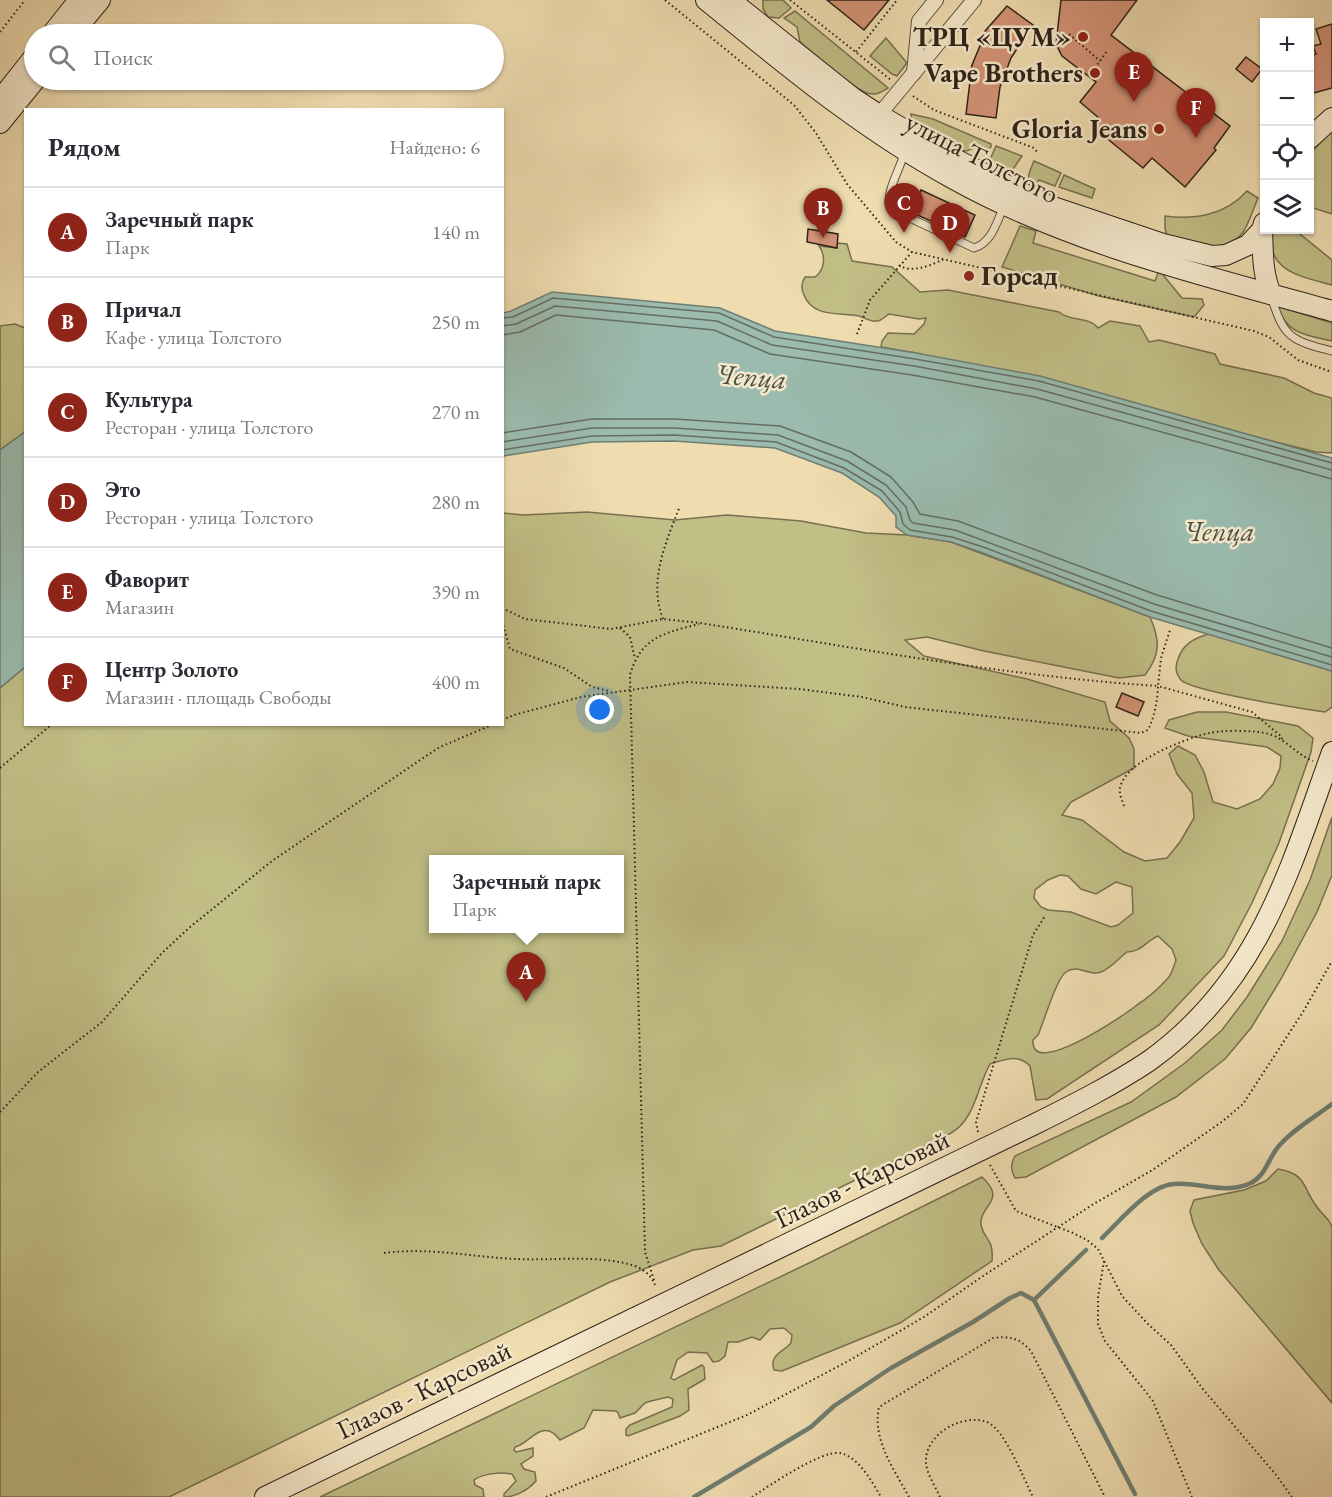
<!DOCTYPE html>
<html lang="ru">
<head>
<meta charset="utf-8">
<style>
  body { margin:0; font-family:"EB Garamond",serif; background:#f7f7f7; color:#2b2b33 }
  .controls { position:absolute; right:18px; top:18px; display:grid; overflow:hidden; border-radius:0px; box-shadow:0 2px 4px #0004 }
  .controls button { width:54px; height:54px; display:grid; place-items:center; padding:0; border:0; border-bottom:2px solid #e1e1e2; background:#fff; color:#2b2b33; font:30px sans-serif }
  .you { position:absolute; left:600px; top:710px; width:21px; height:21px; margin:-15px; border:4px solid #fff; border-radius:50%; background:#1a73e8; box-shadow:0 0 0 9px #1a73e833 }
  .badge { display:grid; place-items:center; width:39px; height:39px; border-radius:50%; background:#8f2418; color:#fff; font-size:20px; font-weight:700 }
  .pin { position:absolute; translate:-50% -50px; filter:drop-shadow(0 2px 3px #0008) }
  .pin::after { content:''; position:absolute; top:32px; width:21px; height:18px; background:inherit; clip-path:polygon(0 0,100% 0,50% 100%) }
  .popup { position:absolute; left:429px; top:855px; width:195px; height:78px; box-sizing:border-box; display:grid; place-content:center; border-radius:0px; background:#fff; filter:drop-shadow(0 2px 4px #0005); font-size:20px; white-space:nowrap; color:#7c7c81 }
  .popup b { font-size:22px; color:#2b2b33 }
  .popup::after { content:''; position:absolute; left:50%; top:100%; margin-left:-12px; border:12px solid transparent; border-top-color:#fff }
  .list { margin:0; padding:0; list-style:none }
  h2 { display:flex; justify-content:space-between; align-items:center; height:78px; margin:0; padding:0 24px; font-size:26px }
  h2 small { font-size:20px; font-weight:400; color:#7c7c81 }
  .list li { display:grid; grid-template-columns:39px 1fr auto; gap:18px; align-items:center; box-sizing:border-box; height:90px; padding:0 24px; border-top:2px solid #e1e1e2 }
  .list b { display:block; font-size:22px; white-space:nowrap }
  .list p { margin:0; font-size:20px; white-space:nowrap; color:#7c7c81 }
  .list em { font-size:20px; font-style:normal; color:#7c7c81 }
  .icon { flex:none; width:33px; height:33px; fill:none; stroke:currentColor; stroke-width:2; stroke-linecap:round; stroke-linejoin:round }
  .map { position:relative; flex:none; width:1332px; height:1497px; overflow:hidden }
  .search { position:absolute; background:#fff; box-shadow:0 2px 4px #0004; left:24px; top:24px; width:480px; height:66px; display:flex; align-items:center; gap:15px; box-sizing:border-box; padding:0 21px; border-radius:33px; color:#7c7c81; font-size:22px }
  .panel { position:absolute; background:#fff; box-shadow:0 2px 4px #0004; left:24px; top:108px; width:480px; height:618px; border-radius:0px }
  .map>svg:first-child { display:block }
  .green { fill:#c1be86; stroke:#777050; stroke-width:1.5; fill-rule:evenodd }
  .water { fill:#9abbae; stroke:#6e7e72; stroke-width:1.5 }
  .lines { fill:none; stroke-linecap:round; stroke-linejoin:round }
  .shore { stroke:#646e64; stroke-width:1.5 }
  .stream { stroke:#6e7e72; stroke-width:4.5 }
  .building { fill:#d49377; stroke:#2d2219; stroke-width:1.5 }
  .lane-casing { stroke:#5e513f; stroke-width:9 }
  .street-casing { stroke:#5e513f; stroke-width:16 }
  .secondary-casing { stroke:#2d2219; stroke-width:22 }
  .path { stroke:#2d2219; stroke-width:2; stroke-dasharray:1.5 3; stroke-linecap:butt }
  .lane { stroke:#f5e9cc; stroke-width:7 }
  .street { stroke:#f5e9cc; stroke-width:14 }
  .secondary { stroke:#f5e9cc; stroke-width:20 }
  .poi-dot { fill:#8f2418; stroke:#f5e9cc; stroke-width:2 }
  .labels { text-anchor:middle; stroke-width:5; stroke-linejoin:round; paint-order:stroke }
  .poi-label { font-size:27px; font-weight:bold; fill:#2d2219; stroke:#f5e9cc; text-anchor:end }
  .street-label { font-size:27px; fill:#2d2219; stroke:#f5e9cc }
  .water-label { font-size:28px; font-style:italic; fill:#4e5046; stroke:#f5e9cc }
</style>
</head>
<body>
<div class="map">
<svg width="1332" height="1497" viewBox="0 0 1332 1497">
  <rect width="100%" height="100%" fill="#efddb0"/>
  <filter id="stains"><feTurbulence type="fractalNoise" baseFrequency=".00333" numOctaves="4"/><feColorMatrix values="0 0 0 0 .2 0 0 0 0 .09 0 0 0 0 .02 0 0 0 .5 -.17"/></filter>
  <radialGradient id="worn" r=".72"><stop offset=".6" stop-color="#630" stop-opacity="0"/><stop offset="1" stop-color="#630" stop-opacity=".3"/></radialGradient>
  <!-- green -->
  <g class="green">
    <polygon points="763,0 783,0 791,8 779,18 768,17 763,9"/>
    <path d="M795,11L888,88C881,92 876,96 867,93C851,87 815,54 800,42L797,27L784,18Z"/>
    <polygon points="886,38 907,63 897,76 892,74 870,56"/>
    <path d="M911,114L933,119L991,144V147L985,152L978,145C974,148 970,151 965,151C953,150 919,133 913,123C912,122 911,116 911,114Z"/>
    <polygon points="1332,130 1332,214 1310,207 1310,154"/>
    <polygon points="996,146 1022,156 1011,172 1001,174 993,169 989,162"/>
    <path d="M1034,161L1061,173L1055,186L1039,180L1034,188C1024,180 1030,171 1034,161Z"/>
    <polygon points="1064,175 1095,189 1092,198 1059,187"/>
    <path d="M1247,191L1258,198C1254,208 1250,219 1245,229C1228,258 1192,243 1167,237L1165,228V216C1194,220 1226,215 1247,191Z"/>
    <polygon points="1020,226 1036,231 1033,243 1155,281 1159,270 1182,298 1202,299 1204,305 1194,317 1099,296 1002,267"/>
    <path d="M1270,230H1295L1332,260V285C1300,276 1267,272 1270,230Z"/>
    <path d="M837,243L847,244L852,261L892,267L920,292L948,290L1059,312C1070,322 1089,316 1098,328L1110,321L1140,326L1149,342L1159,340L1215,354L1220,364L1284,378L1314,393L1332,398V453L1316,452L916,353L881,347L882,341L888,333L914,334L924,324L926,318L919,319L889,314C885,316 882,321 877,321C870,322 865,318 859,316C839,312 813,318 804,295C801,289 801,283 805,277H815C825,270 826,255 819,246L836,248Z"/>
    <path d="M1277,306L1332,323V341C1305,335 1287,334 1277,306Z"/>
    <polygon points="15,324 25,328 25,432 0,450 0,326"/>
    <path d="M587,512L675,520L727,515L801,521L866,533L907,535L951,542L1150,617C1160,640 1161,654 1145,675L1119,678L984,651L927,637L905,640L924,656L1027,679L1105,702L1110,721L1129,738L1134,749V768L1071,802L1062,815L1082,820L1124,852L1145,861L1167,858L1180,842L1194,818L1192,793L1177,774L1169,754L1178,746L1195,755L1204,772L1213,802L1237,809L1260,799L1273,784L1280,768L1281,756L1267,747L1188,736L1165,728L1169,720L1197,712H1226L1298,726L1313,738L1311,752L1279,843L1252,903L1224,956L1159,1025L1047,1099L1036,1100L1030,1066C1018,1053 1004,1060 990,1064C977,1087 975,1120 951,1133L721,1246L693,1250L610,1282L169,1497H0V688L25,667L26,724H502L503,513L523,515ZM433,860H619V928H433ZM1060,875L1068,876L1081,889L1096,894L1116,882L1132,887L1133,913L1118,925L1111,927L1071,912L1048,910L1041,907L1034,898L1035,890L1048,880ZM1158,936L1172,949L1176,960C1174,966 1172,973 1169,977C1160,987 1148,998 1137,1005C1126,1014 1030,1080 1033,1040L1038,1035C1044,1022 1056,979 1066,972C1078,963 1089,977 1101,972C1110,969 1119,958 1127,952C1141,952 1146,941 1158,936Z"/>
    <path d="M1209,634L1332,671V707L1325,712C1303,709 1191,691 1181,680C1176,674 1175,666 1178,659C1183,644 1194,638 1209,634Z"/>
    <path d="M1332,817V875L1317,912L1281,979L1251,1028L1225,1059L1176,1097L1026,1177L1015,1178C1010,1169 1011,1164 1015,1156L1131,1102L1185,1063L1222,1030L1247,997L1282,941L1310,880Z"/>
    <path d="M1278,1169C1308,1174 1302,1188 1317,1207C1322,1215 1327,1216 1332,1226V1403L1219,1270L1202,1244L1193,1223L1190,1211L1194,1200L1244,1190L1266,1181Z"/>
    <path d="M982,1177C1008,1201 979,1205 981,1225C984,1241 994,1237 992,1261L900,1323L782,1371L774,1370C769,1355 783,1352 791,1343L792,1335L784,1328L770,1329L760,1340L752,1337L738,1342H728L725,1356L719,1361L713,1362L707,1353L688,1352L677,1360L671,1378L674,1380L702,1365L704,1367L705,1379L688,1389L689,1410L680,1416L628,1436L626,1435V1429L630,1425L672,1407L673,1399L668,1397L651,1401L645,1403L635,1413L620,1418L618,1413L616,1411L593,1410L584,1428L560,1440C542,1416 529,1445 515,1447L514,1450L516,1452L533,1448V1456L521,1464L524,1469L535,1472L536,1481C528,1490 516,1497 504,1497V1494L516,1481L512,1474C501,1472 484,1473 474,1480L475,1485L483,1489L484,1497H320L809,1263Z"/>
  </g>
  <!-- water -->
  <g class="water">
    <polygon points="552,292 720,308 775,331 916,353 1040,376 1332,458 1332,671 1150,617 983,553 951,542 907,535 896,527 896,516 879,497 842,473 775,448 674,441 592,442 503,456 503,313 511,311"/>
    <polygon points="25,432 25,667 0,688 0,450"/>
  </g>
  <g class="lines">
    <!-- shore -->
    <g class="shore">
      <polyline points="502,318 513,317 553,298 719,313 774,337 915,359 1039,381 1332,463"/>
      <polyline points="502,326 516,324 555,306 717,321 772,345 914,366 1037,389 1332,470"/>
      <polyline points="502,335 520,332 556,315 714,330 770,354 912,375 1035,397 1332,479"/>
      <polyline points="502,433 592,419 675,419 780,426 851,452 891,477 913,502 920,514 958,521 1157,595 1332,648"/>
      <polyline points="502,442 592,428 674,428 778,435 847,461 886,485 906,507 910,520 913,523 955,530 1154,604 1332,657"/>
      <polyline points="502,450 592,436 674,435 776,442 844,468 882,491 900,512 903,524 910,530 952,537 986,548 1151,611 1332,665"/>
    </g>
    <!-- stream -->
    <g class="stream">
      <path d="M1102,1238C1120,1221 1149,1185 1174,1184C1200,1182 1226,1195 1251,1183C1266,1175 1268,1159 1278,1147C1292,1130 1315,1117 1332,1104"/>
      <polyline points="1086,1250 1034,1300 1135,1494"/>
      <polyline points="694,1497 811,1427 834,1406 891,1368 973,1322 1010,1298 1021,1293 1034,1300"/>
    </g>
  </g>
  <!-- building -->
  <g class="building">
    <polygon points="827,0 889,0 864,30"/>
    <polygon points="1061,0 1137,0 1111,35 1230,126 1214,148 1216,150 1185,187 1152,158 1143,168 1093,127 1100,119 1080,102 1096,82 1062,56 1056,44"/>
    <polygon points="1007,6 1033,25 1011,58 1000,87 996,118 966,114 972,65 982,41 979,38"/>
    <polygon points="1332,24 1332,88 1310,94 1310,56 1316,54 1313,46 1321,44 1316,29"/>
    <polygon points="1246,57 1262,69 1252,82 1236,69"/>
    <polygon points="921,190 975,215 965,237 911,212"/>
    <polygon points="808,229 838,234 837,248 807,242"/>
    <polygon points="1122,693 1144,702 1138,716 1116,707"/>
  </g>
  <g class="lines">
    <defs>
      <g id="lane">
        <path d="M904,153C900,170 888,187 889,204L897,212L974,248C992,243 997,221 1004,206"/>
        <path d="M1271,296C1284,338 1290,340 1332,351"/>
      </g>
      <g id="street">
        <polyline points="914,73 919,21 936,0"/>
        <polyline points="874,121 974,0"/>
      </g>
      <g id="secondary">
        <path d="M706,0C785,64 862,129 952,178C1070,244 1203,275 1332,311"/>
        <polyline points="730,0 853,98 879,115 951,157 1044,204 1163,244 1212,256 1226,255 1248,245 1262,230 1264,223"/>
        <polyline points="52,34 79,0"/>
        <polyline points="72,34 100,0"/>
        <polyline points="0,100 34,57"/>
        <polyline points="0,123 35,80"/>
        <polyline points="1310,138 1332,118"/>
        <path d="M1262,230C1263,252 1262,273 1271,294"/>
        <path d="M265,1497L1037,1123C1075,1104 1113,1085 1149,1061C1259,982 1289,872 1332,752"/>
      </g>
    </defs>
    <!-- lane casing -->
    <use href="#lane" class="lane-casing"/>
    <!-- street casing -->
    <use href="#street" class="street-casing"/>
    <!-- secondary casing -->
    <use href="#secondary" class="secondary-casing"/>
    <!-- path -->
    <g class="path">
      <polyline points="665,0 794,105 816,133 847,184 896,242 912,252 1254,331 1269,337 1298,360 1332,372"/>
      <polyline points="790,0 891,80"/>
      <polyline points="0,32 25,0"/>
      <polyline points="1069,34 1100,61"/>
      <polyline points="856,52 897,0"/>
      <polyline points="1095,68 1107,51"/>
      <polyline points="913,96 934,110 1034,148 1038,153"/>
      <path d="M899,265C911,274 932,265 944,259"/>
      <polyline points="857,334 870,300 912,252"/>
      <path d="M502,608L525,619L611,629L663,619L700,623C852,647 1004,676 1158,686L1161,658L1170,630"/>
      <path d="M663,619C648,581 666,542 680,506"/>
      <polyline points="502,621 510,649 564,668 592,687 609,691"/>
      <polyline points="620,628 630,637 635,659"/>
      <path d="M502,720L514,715L581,697L687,682L799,689L862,697L905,707L1141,733L1148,730C1155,715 1157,703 1158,686L1252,712L1282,737V741"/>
      <polyline points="0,768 52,724"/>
      <path d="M1124,806C1122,800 1119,794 1120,788C1125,761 1185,739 1209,733C1223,730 1255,730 1269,734C1286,739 1297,755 1313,761"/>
      <polyline points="0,1112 38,1072 102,1022 162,953 190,927 272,861 426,756 440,747 494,724"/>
      <polyline points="978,1132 976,1122 1033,935 1045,916"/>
      <polyline points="990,1165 1016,1211 1073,1233 1087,1240 1098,1249 1122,1296 1147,1323 1171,1345 1202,1388 1277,1476 1292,1497"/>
      <path d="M384,1253C429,1247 472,1257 516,1259C554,1261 598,1254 635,1266C645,1270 653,1277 656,1288"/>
      <polyline points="1104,1261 1098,1297 1098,1324 1105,1341 1153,1401 1192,1497"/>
      <path d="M654,1280L645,1252L630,675C641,637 664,633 699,624"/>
      <polyline points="546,1497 747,1415 850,1360 924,1317 983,1276 1092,1205 1154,1169 1223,1121 1243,1104 1303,1012 1332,961"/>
      <path d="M752,1497C769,1486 821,1450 840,1453C859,1457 872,1482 881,1497"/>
      <path d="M909,1497C894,1469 872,1440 879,1407L993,1338C1011,1336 1019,1338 1031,1351L1105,1497"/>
      <path d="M940,1497C935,1486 927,1474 926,1463C924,1434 963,1413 987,1422C1005,1429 1024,1480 1033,1497"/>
    </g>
    <!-- lane -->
    <use href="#lane" class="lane"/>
    <!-- street -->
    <use href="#street" class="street"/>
    <!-- secondary -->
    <use href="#secondary" class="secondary"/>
  </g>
  <!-- markers -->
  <g class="poi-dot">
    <circle cx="1083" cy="37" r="6"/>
    <circle cx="1095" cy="73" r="6"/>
    <circle cx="1159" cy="129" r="6"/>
    <circle cx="969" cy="276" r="6"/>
  </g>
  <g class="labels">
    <!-- poi labels -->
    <g class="poi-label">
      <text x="1071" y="46">ТРЦ «ЦУМ»</text>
      <text x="1083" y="82">Vape Brothers</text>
      <text x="1147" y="138">Gloria Jeans</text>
      <text x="981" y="285" text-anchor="start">Горсад</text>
    </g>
    <!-- street labels -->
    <g class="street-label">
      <text transform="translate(982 158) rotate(27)" y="9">улица Толстого</text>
      <text transform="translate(862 1179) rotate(-26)" y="9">Глазов - Карсовай</text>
      <text transform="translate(424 1390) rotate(-26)" y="9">Глазов - Карсовай</text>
    </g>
    <!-- water labels -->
    <g class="water-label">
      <text transform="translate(751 376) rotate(5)" y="10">Чепца</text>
      <text x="1219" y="541">Чепца</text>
    </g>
  </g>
  <rect width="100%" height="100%" filter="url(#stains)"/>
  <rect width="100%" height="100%" fill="url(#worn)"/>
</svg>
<div class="controls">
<button>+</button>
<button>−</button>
<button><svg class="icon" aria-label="locate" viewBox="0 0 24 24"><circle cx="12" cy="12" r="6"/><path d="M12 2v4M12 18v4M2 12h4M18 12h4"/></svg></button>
<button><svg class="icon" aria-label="layers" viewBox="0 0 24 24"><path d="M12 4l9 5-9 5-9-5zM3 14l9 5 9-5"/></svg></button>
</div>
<div class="you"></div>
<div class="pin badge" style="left:526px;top:1002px">A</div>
<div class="popup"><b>Заречный парк</b>Парк</div>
<div class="pin badge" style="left:823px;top:238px">B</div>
<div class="pin badge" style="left:904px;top:233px">C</div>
<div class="pin badge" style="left:950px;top:253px">D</div>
<div class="pin badge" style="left:1134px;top:102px">E</div>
<div class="pin badge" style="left:1196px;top:138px">F</div>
<div class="search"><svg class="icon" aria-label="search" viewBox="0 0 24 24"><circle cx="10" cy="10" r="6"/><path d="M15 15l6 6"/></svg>Поиск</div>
<section class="panel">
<h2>Рядом<small>Найдено: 6</small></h2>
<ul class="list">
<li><span class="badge">A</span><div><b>Заречный парк</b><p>Парк</p></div><em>140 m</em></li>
<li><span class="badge">B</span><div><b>Причал</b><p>Кафе · улица Толстого</p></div><em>250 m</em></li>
<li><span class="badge">C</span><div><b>Культура</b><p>Ресторан · улица Толстого</p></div><em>270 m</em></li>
<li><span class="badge">D</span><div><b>Это</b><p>Ресторан · улица Толстого</p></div><em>280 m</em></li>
<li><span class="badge">E</span><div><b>Фаворит</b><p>Магазин</p></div><em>390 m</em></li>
<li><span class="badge">F</span><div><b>Центр Золото</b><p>Магазин · площадь Свободы</p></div><em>400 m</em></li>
</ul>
</section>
</div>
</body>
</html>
